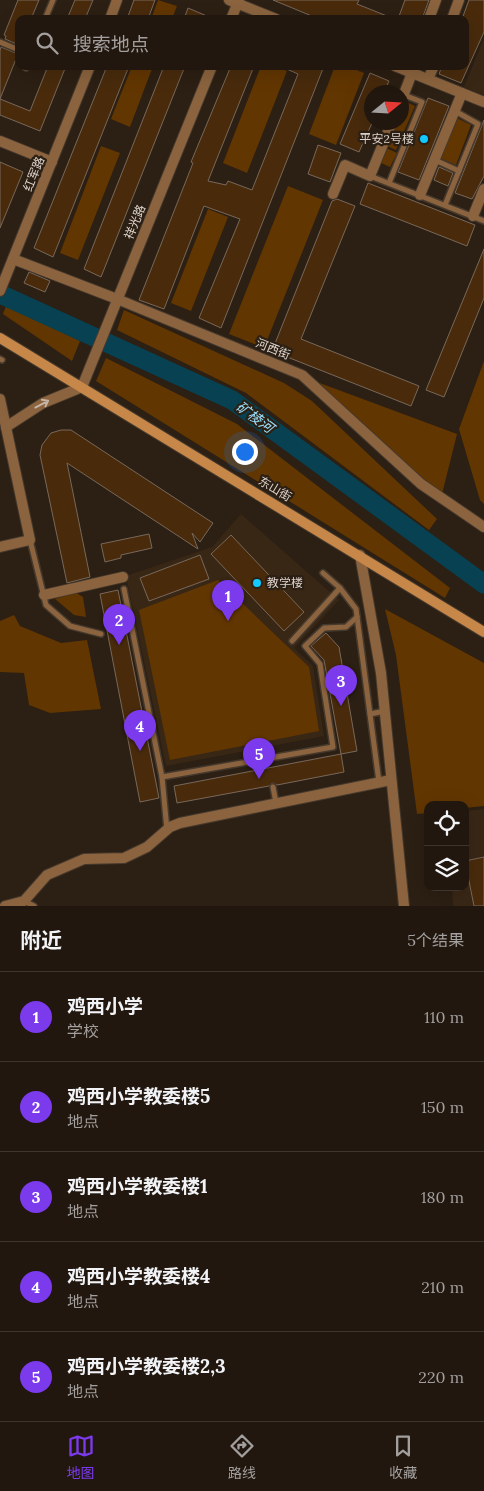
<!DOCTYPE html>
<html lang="zh">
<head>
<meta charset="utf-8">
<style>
  body { margin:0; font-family:Lora,"Noto Sans SC",serif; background:#292017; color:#f1f3f6 }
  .controls { position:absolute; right:15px; bottom:15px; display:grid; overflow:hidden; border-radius:10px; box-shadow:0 5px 20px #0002 }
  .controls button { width:45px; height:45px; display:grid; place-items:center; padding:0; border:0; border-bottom:1px solid #3e362e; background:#21170e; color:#f1f3f6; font:25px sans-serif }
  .compass { position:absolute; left:364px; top:85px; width:45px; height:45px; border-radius:50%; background:#21170e; box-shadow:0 5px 20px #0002; rotate:72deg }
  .you { position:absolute; left:244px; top:451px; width:18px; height:18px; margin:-12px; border:4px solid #fff; border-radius:50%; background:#1a73e8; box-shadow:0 0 0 8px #1a73e833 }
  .badge { display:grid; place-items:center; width:32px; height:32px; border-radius:50%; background:#7c3aed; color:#fff; font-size:16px; font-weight:700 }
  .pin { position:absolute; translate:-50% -41px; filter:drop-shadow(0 1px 2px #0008) }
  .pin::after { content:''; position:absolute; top:26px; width:18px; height:15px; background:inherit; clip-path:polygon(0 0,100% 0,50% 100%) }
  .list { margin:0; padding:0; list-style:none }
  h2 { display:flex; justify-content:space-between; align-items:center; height:65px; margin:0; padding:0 20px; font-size:21px }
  h2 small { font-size:16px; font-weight:400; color:#a29f9e }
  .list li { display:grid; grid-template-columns:32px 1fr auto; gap:15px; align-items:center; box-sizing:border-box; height:90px; padding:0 20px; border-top:1px solid #3e362e }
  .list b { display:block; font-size:19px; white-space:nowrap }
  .list p { margin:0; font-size:16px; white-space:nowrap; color:#a29f9e }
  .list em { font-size:16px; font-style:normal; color:#a29f9e }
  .icon { flex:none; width:28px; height:28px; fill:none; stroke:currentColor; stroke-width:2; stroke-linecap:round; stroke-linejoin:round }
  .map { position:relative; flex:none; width:484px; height:906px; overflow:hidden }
  .search { position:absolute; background:#21170e; box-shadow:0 5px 20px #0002; left:15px; right:15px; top:15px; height:55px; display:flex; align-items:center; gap:12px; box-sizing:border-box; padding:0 18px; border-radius:10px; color:#a29f9e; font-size:19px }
  .sheet { height:515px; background:#21170e }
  nav { display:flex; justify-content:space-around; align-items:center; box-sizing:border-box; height:70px; border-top:1px solid #3e362e; background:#21170e; font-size:14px; color:#a29f9e }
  nav a { display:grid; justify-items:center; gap:2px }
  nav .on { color:#7c3aed }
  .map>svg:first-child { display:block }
  .built { fill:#392716 }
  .green { fill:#623600 }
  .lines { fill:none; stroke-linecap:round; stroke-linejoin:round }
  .river { stroke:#074152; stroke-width:19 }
  .building { fill:#492b0c; stroke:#78685a }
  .service-casing { stroke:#45392d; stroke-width:8 }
  .minor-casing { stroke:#45392d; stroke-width:12 }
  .tertiary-casing { stroke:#45392d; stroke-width:12 }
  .secondary-casing { stroke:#45392d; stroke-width:12 }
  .service { stroke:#8b633e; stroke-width:5 }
  .minor { stroke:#8b633e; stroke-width:10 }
  .tertiary { stroke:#8b633e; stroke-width:10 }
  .secondary { stroke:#c68749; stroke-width:10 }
  .oneway { stroke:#c6b4a4 }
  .poi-dot { fill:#12cafb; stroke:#2c1f13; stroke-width:2 }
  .labels { text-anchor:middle; stroke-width:4.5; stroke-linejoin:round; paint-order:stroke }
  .poi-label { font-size:12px; fill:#dfd6cf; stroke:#2c1f13; text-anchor:end }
  .street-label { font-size:12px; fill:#dfd6cf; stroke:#2c1f13 }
  .water-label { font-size:14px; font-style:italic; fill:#9be2fd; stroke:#2c1f13 }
</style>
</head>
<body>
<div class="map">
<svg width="484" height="906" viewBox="0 0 484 906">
  <rect width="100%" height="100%" fill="#2c1f13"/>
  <!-- built -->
  <g class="built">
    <polygon points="484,38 484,95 464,87"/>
    <polygon points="241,514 339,600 294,648 313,666 324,736 166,766 126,576 212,547"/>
    <polygon points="484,809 484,906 453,906 452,887 465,887 465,811"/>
  </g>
  <!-- green -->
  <g class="green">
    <polygon points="158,0 177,6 172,19 151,19"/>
    <polygon points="132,66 153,66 130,127 111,119"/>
    <polygon points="261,66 274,66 287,71 247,173 223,163"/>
    <polygon points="335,66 347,66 364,73 336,145 309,134"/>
    <polygon points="406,102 415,106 396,150 387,146 397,123 402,122 402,112"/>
    <polygon points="457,118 471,125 456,165 440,158"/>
    <polygon points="101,146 120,153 78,260 60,253"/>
    <polygon points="386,148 397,153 390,167 379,162"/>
    <polygon points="288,186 323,200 264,348 229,334"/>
    <polygon points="208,209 228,217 191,311 171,303"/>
    <polygon points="6,306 80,341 72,361 3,314"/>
    <polygon points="124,310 284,383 312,401 437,519 429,530 246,393 117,330"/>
    <polygon points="106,358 237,424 450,588 445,598 96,381"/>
    <polygon points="484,361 484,504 480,500 459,429"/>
    <polygon points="317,382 457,434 442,494 420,480"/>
    <polygon points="218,580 309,667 319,731 170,760 139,610"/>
    <polygon points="75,592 83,597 86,617 74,615 55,599"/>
    <polygon points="385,609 484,663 484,806 465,808 465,805 428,805 428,813 417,814 396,655"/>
    <polygon points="14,615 20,626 61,643 87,640 101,709 50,713 29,705 24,673 0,672 0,621"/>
  </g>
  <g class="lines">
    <!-- river -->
    <polyline class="river" points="0,294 232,400 484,584"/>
  </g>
  <!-- building -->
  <g class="building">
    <polygon points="18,0 39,0 31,19 19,19 19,45 5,39 6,36 4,35"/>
    <polygon points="75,0 93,0 85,19 67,19"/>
    <polygon points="134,0 155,0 148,19 127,19"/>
    <polygon points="273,0 359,0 357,4 392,18 319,19"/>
    <polygon points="405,0 429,0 422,19 398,19"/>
    <polygon points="469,0 484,0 484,32 461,83 439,74 442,66 465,66 465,19 462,19"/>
    <polygon points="188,8 214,19 184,19"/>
    <polygon points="1,47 18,54 0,99 0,51"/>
    <polygon points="48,66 66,66 40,131 0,115 0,99 30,111"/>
    <polygon points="107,66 129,66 53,257 34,248"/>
    <polygon points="164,66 185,66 101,277 84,269"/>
    <polygon points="231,66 254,66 208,181 226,185 228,181 252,190 298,74 280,66 324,66 221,328 199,318 240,219 204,206 164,309 139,300 193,163 191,162"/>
    <polygon points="370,73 389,81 384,92 372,92 372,123 359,152 340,144"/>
    <polygon points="428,98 449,106 419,180 398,172"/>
    <polygon points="484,120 484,176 472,199 455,193"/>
    <polygon points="318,145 341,153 330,182 308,174"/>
    <polygon points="0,162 23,172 0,228"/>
    <polygon points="439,167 453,173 448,186 434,180"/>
    <polygon points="368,183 475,225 467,246 360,204"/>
    <polygon points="337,199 355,206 301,339 419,386 411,406 272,351 332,201"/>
    <polygon points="484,249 484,298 444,397 426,390"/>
    <polygon points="29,272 50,281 45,292 24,283"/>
    <polygon points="61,430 71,430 213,523 200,542 192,533 198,549 67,463 90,577 67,583 40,455 42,445 51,433"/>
    <polygon points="149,534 152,548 121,555 121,558 105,562 101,544"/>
    <polygon points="231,535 304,612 284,631 211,554"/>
    <polygon points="200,555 209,579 149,601 140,578"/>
    <polygon points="118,590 159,798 140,802 100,594"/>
    <polygon points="326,633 339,647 357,751 341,754 324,660 311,646"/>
    <polygon points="341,754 344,772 277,785 272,783 269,786 177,803 174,786"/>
    <polygon points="484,857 484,906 474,906 465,861"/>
  </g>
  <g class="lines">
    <defs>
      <g id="service">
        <polyline points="45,19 53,0"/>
        <polyline points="0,42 19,50"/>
        <polyline points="26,68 27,66"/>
        <polyline points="435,160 459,171"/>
        <polyline points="370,176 484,221"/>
        <polyline points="389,183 422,102 404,95"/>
        <polyline points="445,205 478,124 455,111"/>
        <polyline points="0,359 2,360"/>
        <polyline points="30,540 46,605 70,626 101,634"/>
        <polyline points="323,573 340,588 356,609 379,782"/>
        <polyline points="124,589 162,777 333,747 320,664 305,646 324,628 346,627 357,617"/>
        <polyline points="292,641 340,588"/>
        <polyline points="370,714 385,711"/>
        <polyline points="162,777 167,830"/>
        <polyline points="273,787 276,803"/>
        <polyline points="24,901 34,906"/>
      </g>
      <g id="minor">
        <polyline points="229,0 276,19"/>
        <polyline points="110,19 117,0"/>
        <polyline points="429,19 436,0"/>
        <polyline points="452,19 459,0"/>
        <polyline points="395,66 484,102"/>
        <polyline points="428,79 434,66"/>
        <polyline points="402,99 412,73"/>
        <polyline points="0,141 52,162"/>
        <polyline points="333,194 345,165 370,176 392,122"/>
        <polyline points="420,195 462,93"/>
        <polyline points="473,216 484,189"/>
        <polyline points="13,259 117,299 302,375 421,484 484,527"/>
        <polyline points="0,291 90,66"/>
        <polyline points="44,595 123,577"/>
        <polyline points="5,906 24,901 47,875 84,859 124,858 147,847 170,827 180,823 391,780"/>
      </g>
      <g id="tertiary">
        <polyline points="231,19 239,0"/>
        <polyline points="0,399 30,540 0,547"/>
        <polyline points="6,427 43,403 82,387 212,66"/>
        <polyline points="360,555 381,673 404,906"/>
      </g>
      <polyline id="secondary" points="0,338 484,632"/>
    </defs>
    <!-- service casing -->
    <use href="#service" class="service-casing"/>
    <!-- minor casing -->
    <use href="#minor" class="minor-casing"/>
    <!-- tertiary casing -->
    <use href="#tertiary" class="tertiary-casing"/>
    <!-- secondary casing -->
    <use href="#secondary" class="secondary-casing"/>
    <!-- service -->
    <use href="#service" class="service"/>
    <!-- minor -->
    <use href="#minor" class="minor"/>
    <!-- tertiary -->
    <use href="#tertiary" class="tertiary"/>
    <!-- secondary -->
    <use href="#secondary" class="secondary"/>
  </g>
  <!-- one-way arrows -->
  <defs><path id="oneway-shaft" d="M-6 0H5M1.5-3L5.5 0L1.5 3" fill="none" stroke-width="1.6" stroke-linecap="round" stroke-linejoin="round" transform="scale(1.25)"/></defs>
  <use class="oneway" href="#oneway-shaft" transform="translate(42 404) rotate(-28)"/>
  <!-- markers -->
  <g class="poi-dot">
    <circle cx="424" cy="139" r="5"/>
    <circle cx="257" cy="583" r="5"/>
  </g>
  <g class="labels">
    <!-- poi labels -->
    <g class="poi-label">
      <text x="414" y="143">平安2号楼</text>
      <text x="267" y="587" text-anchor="start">教学楼</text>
    </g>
    <!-- street labels -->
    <g class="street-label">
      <text transform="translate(34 174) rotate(-68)" y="4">红军路</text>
      <text transform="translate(135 222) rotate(-68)" y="4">祥光路</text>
      <text transform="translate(273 349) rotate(22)" y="4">河西街</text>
      <text transform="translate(275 489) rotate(31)" y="4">东山街</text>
    </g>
    <!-- water labels -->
    <g class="water-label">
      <text transform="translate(255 417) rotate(36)" y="5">矿棱河</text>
    </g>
  </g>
</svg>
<div class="controls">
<button><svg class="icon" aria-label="locate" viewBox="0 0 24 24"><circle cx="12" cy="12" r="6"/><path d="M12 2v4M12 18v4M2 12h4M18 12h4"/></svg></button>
<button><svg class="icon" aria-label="layers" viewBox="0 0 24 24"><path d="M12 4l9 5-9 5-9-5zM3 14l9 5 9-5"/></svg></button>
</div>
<svg class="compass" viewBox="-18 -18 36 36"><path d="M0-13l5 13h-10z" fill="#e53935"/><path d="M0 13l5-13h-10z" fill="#a29f9e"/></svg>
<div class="you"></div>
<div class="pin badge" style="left:228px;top:621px">1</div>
<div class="pin badge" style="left:119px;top:645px">2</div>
<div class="pin badge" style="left:341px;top:706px">3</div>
<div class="pin badge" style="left:140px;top:751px">4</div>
<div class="pin badge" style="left:259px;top:779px">5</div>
<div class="search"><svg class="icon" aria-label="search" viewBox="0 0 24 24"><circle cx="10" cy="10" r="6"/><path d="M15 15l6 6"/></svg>搜索地点</div>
</div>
<section class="sheet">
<h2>附近<small>5个结果</small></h2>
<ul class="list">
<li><span class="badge">1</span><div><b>鸡西小学</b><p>学校</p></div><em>110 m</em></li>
<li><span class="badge">2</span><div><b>鸡西小学教委楼5</b><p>地点</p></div><em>150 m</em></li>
<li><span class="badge">3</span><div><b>鸡西小学教委楼1</b><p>地点</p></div><em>180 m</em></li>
<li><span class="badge">4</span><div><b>鸡西小学教委楼4</b><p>地点</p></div><em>210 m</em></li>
<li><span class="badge">5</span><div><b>鸡西小学教委楼2,3</b><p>地点</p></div><em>220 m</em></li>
</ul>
</section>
<nav>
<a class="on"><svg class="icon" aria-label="map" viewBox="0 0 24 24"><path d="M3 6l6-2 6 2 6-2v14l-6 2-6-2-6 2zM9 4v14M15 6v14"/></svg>地图</a>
<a><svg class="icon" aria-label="directions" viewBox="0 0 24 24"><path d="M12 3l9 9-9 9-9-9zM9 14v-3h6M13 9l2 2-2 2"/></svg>路线</a>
<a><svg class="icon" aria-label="saved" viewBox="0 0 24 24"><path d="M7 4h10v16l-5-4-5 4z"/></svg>收藏</a>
</nav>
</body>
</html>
